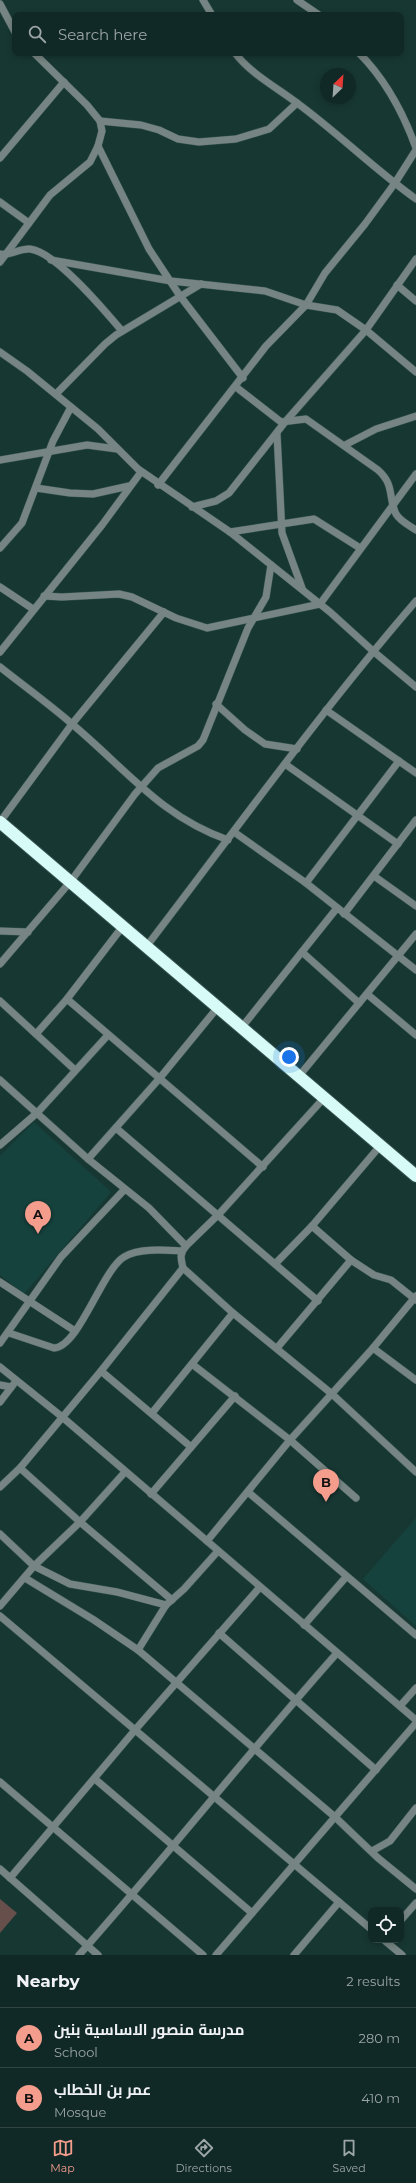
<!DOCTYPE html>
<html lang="en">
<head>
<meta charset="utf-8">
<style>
  body { margin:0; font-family:Montserrat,Cairo,sans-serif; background:#1e3532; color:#f1f3f6 }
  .controls { position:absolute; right:12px; bottom:12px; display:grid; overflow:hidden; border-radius:8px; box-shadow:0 2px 6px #0003 }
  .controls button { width:36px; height:36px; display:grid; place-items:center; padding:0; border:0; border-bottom:1px solid #304543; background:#112926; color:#f1f3f6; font:20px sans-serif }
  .compass { position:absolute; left:320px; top:68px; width:36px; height:36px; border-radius:50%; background:#112926; box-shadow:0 2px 6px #0003; rotate:25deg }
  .you { position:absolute; left:289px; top:1057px; width:14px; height:14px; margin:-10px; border:3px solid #fff; border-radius:50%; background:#1a73e8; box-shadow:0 0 0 6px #1a73e833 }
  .badge { display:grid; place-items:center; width:26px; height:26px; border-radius:50%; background:#f49d8d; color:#111; font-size:13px; font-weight:700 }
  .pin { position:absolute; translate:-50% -33px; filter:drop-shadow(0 1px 2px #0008) }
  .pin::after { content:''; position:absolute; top:21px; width:14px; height:12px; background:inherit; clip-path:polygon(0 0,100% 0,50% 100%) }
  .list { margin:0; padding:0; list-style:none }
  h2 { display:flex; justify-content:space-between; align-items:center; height:52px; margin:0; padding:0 16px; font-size:17px }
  h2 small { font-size:13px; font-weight:400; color:#9ca6a7 }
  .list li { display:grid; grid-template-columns:26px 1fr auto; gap:12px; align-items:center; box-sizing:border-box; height:60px; padding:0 16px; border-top:1px solid #304543 }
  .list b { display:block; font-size:15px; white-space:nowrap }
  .list p { margin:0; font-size:13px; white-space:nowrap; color:#9ca6a7 }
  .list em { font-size:13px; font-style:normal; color:#9ca6a7 }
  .icon { flex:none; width:22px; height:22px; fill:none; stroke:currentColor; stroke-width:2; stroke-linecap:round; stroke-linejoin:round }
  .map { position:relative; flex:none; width:416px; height:1955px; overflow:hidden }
  .search { position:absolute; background:#112926; box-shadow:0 2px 6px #0003; left:12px; right:12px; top:12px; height:44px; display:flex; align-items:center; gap:10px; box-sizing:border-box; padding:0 14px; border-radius:8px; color:#9ca6a7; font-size:15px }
  .sheet { height:172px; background:#112926 }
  nav { display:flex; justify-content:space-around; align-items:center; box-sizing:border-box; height:56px; border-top:1px solid #304543; background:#112926; font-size:11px; color:#9ca6a7 }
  nav a { display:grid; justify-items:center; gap:2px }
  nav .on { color:#f49d8d }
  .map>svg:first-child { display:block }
  .built { fill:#16423d }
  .garden { fill:#674f4b }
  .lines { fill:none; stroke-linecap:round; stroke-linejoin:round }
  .street-casing { stroke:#375451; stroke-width:8 }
  .highway-casing { stroke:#375451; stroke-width:14 }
  .street { stroke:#768583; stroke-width:7 }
  .highway { stroke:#d7fbf6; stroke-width:12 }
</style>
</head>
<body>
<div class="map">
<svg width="416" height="1955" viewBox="0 0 416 1955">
  <rect width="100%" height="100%" fill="#173733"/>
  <!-- built -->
  <g class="built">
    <polygon points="34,1122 111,1192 24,1294 0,1275 0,1156"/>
    <polygon points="416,1518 416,1626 363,1579"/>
  </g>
  <!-- garden -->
  <polygon class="garden" points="0,1899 17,1913 0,1933"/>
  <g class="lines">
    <defs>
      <g id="street">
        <polyline points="203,0 212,15"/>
        <polyline points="297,0 319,15"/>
        <polyline points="0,4 15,32"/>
        <path d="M235,53C251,74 276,87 297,103C338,133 374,169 416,199"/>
        <path d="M359,53C386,80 403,112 416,148"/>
        <polyline points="100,121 141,125 159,130 178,139 199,142 236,139 269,129 297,103"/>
        <polyline points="98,146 149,249 180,296 243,378"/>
        <polyline points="0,158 64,82"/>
        <polyline points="0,202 29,223"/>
        <path d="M0,254C11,256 20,248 30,249C56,252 105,311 122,331"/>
        <polyline points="51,260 171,281 265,291 306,305 325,273 365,224 395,183 416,150"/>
        <polyline points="0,262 50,195 90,162 98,146 102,131 100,121 87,105 34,53"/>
        <polyline points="397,285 416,301"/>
        <polyline points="0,352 27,371 98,429 138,469 230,532 330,612 373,651 416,687"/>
        <path d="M236,387L281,422L306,419L378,470C395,485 388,498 396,514C400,521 410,526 416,530"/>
        <polyline points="56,394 105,344 116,335 201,284"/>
        <polyline points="277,434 282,533 302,588"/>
        <polyline points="345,445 376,429 416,416"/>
        <polyline points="0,460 87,445 117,449"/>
        <polyline points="158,485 266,346 306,305 337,310 366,330 416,372"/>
        <polyline points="36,488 70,493 93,494 129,486"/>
        <polyline points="192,507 216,501 229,493 285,422 366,330 416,259"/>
        <polyline points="230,532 314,519 360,548"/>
        <polyline points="0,548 22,523 53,441 71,407"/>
        <polyline points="0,587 33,609"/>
        <polyline points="44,596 62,597 119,594 132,597 176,618 207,628 320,604 416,474"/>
        <polyline points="0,652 102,525 141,472"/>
        <path d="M0,667C24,686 49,704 72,724C126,769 160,816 228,840"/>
        <polyline points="216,704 245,730 265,744 297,749"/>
        <polyline points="326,710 416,773"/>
        <polyline points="285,764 398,844"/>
        <polyline points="0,822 72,724 164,612"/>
        <polyline points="234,832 306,883 416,970"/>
        <polyline points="374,876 416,906"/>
        <polyline points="306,883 399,761"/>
        <polyline points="344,914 416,820"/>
        <polyline points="0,931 28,932"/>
        <path d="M146,947C235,831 320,712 416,601"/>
        <polyline points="302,952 359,1003"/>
        <polyline points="0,964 71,881 135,794 158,768 198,746 203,740 248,628 266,597 271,565"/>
        <polyline points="367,994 416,1035"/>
        <polyline points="67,999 263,1167"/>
        <polyline points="0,1001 75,1070"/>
        <polyline points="242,1027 337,908"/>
        <polyline points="36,1034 67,999 123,926"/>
        <polyline points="299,1076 416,934"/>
        <polyline points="0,1080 88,1159 149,1208 186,1246"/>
        <polyline points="116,1128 318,1301"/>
        <polyline points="0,1145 37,1113 108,1035"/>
        <polyline points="88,1159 159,1079 218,1007"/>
        <polyline points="312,1226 351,1260 374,1275 391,1280 416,1300"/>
        <polyline points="276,1263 312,1226 380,1146"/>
        <polyline points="183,1268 233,1313 332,1394 416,1472"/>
        <polyline points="0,1282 75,1331"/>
        <path d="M9,1333L54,1348C79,1347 102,1270 124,1257C139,1248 164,1250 181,1251"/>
        <polyline points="0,1343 61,1257 124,1190"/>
        <polyline points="277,1348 351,1260"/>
        <polyline points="373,1348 416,1380"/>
        <polyline points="192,1364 290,1440 356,1498"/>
        <polyline points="0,1367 61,1416 416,1720"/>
        <polyline points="101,1371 191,1447"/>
        <polyline points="0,1385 11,1387"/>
        <polyline points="0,1402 16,1381"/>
        <polyline points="152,1413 233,1313"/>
        <polyline points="20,1468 80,1522 172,1600"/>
        <path d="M0,1487L20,1468L101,1371L183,1268C181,1259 179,1254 186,1246L219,1214L324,1098"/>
        <polyline points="248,1492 416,1635"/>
        <polyline points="151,1494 235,1396"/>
        <polyline points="0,1534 34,1566 70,1584 117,1592 166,1605"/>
        <polyline points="207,1541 290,1440 373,1348 416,1296"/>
        <polyline points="25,1578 94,1620 138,1650 335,1817 378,1858 416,1889"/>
        <polyline points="0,1606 34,1566 80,1522 125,1472"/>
        <polyline points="0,1616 371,1929"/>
        <polyline points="304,1625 346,1577"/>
        <polyline points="219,1633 376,1770"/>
        <polyline points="138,1650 166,1605 184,1589 218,1551"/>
        <polyline points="400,1706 416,1688"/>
        <polyline points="95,1779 252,1913"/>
        <polyline points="0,1782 203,1955"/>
        <polyline points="372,1851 390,1841 416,1808"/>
        <polyline points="0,1869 98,1955"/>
        <polyline points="10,1878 135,1730 260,1587"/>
        <polyline points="401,1920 416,1903"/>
        <polyline points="384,1940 402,1955"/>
        <path d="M79,1955C167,1856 249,1752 337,1653"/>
        <polyline points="216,1955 416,1723"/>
        <polyline points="294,1955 339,1902"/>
      </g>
      <polyline id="highway" points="0,822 416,1176"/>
    </defs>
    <!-- street casing -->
    <use href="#street" class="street-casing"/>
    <!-- highway casing -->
    <use href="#highway" class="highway-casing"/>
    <!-- street -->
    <use href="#street" class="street"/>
    <!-- highway -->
    <use href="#highway" class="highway"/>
  </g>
</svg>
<div class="controls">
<button><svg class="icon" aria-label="locate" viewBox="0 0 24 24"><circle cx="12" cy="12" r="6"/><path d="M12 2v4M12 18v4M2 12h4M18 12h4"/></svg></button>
</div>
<svg class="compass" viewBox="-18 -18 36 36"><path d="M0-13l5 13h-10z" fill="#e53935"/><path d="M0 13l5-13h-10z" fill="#9ca6a7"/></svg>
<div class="you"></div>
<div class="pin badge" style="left:38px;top:1234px">A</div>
<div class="pin badge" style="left:326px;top:1502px">B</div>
<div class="search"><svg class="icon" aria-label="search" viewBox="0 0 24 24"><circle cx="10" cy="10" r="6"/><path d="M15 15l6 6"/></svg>Search here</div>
</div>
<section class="sheet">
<h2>Nearby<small>2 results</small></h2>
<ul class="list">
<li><span class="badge">A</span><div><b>مدرسة منصور الاساسية بنين</b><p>School</p></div><em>280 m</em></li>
<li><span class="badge">B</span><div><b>عمر بن الخطاب</b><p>Mosque</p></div><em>410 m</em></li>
</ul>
</section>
<nav>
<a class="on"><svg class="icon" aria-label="map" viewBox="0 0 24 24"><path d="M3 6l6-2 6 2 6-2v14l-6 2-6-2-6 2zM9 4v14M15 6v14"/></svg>Map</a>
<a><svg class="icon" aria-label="directions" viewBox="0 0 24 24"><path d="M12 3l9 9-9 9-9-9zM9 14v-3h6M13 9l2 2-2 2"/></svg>Directions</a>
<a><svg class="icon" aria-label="saved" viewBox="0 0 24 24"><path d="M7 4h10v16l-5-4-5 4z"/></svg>Saved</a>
</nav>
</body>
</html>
